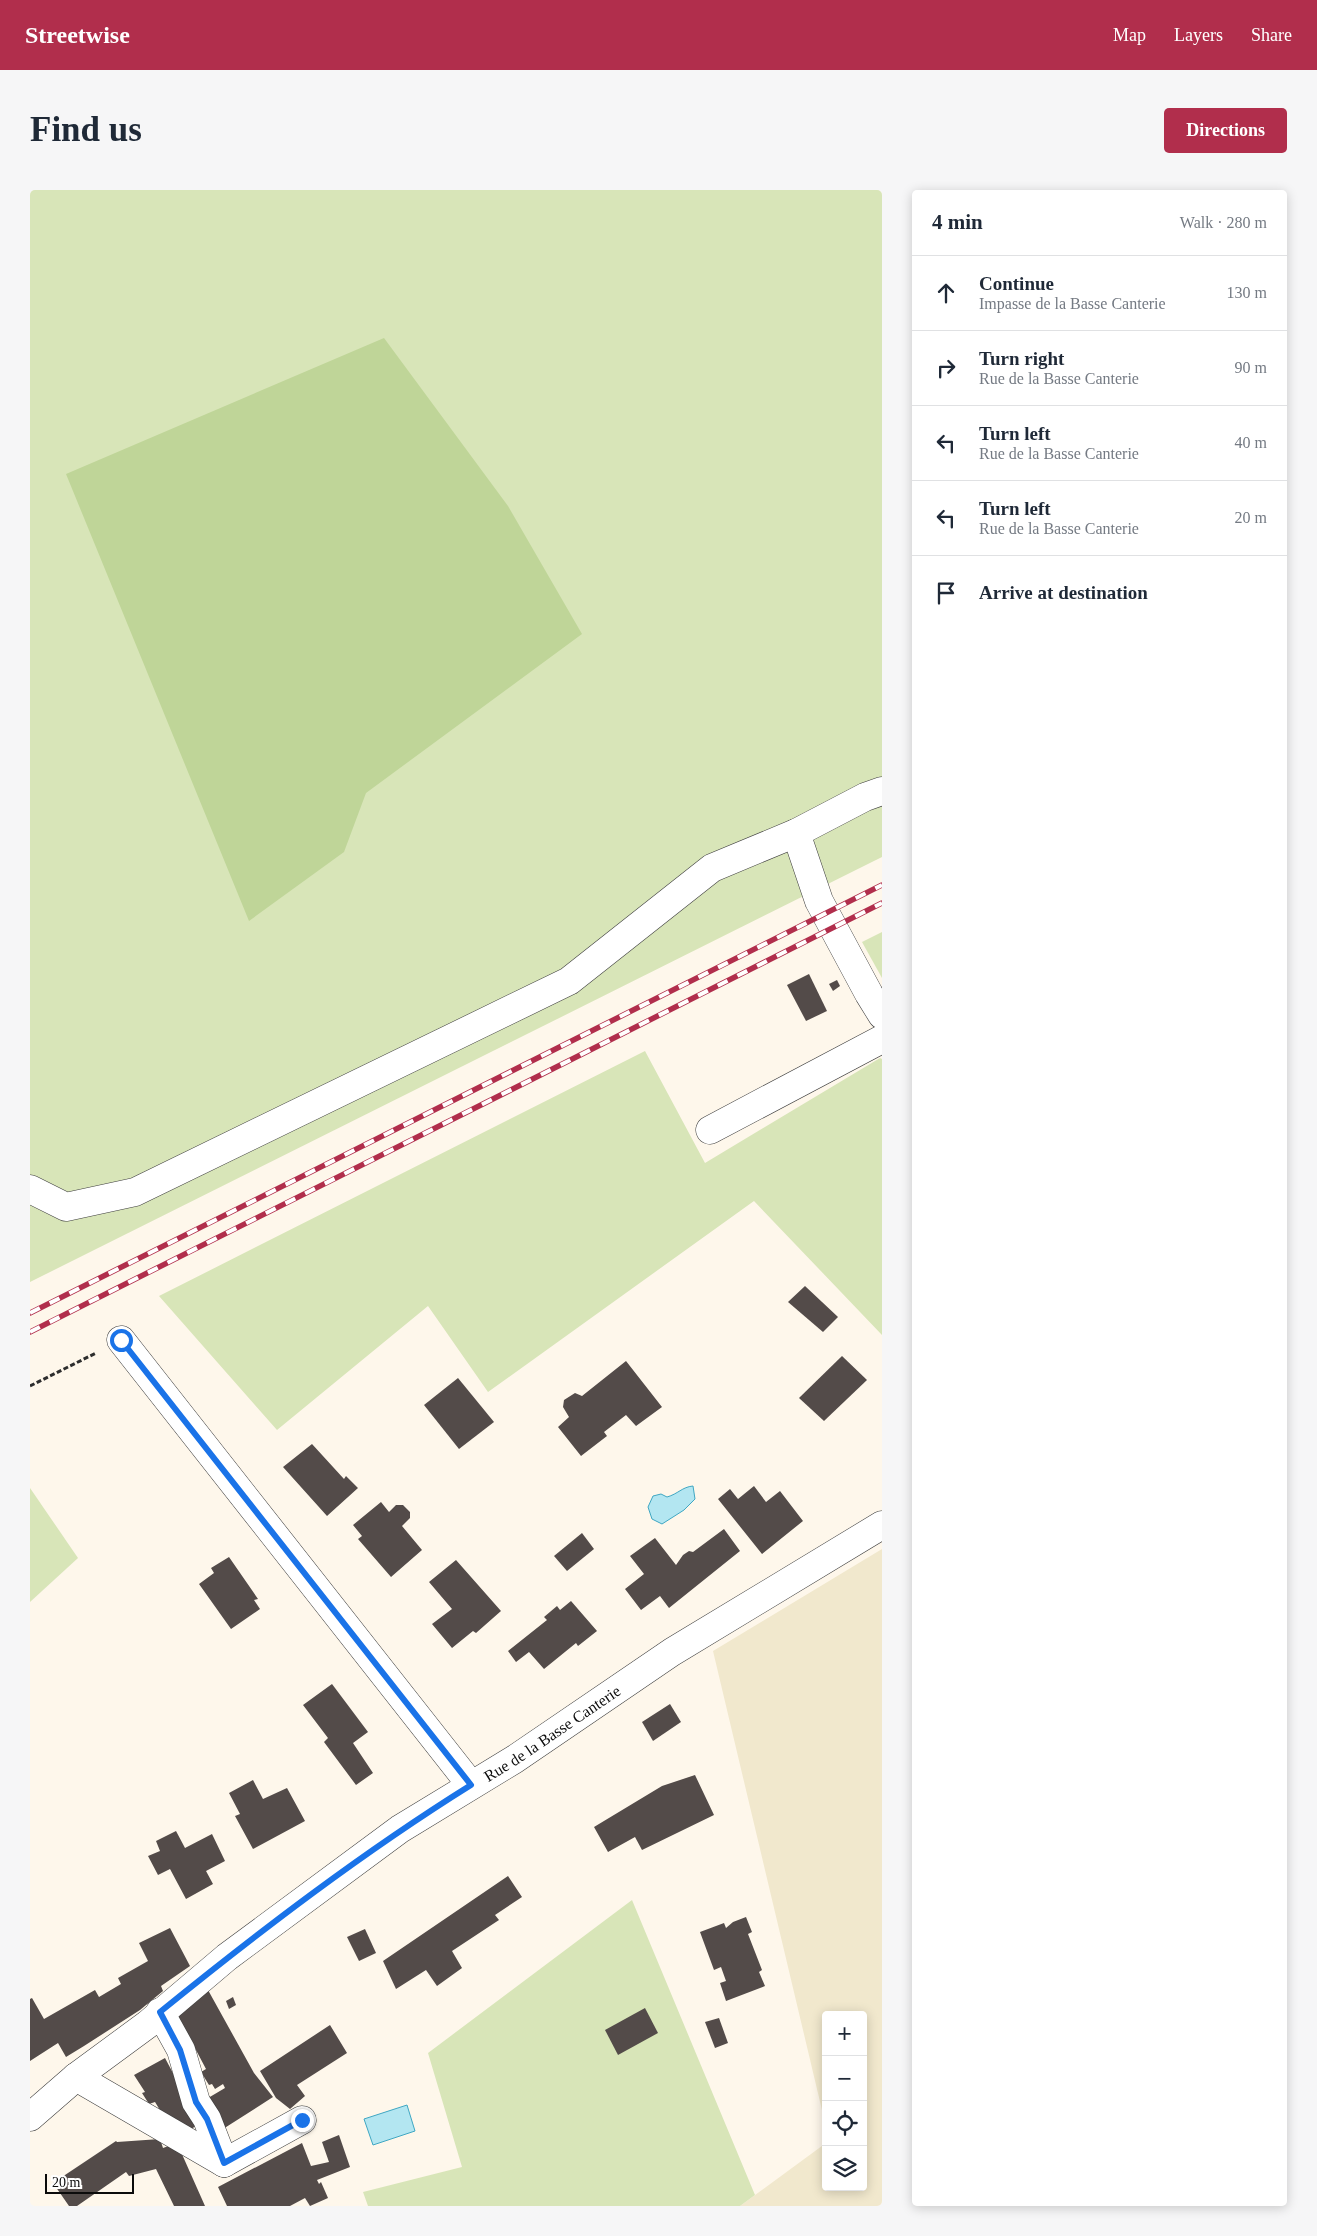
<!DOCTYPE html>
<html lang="en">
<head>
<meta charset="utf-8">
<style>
  body { margin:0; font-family:"Times New Roman",serif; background:#f6f6f7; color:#1f2937 }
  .controls { position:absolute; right:15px; bottom:15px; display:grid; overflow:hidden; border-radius:5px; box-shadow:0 2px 12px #0003 }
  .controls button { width:45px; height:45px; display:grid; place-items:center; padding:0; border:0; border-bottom:1px solid #e0e1e3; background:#fff; color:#1f2937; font:25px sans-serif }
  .scale { position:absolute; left:15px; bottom:12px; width:89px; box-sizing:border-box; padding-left:5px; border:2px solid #0b0b0b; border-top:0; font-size:14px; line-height:18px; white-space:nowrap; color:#0b0b0b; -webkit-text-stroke:4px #fff; paint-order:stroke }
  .stop { position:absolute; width:15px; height:15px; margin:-11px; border:4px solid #1a73e8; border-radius:50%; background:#fff }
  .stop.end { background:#1a73e8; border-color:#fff; box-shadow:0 1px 5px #0008 }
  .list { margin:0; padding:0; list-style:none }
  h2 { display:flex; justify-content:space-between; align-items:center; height:65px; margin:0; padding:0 20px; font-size:21px }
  h2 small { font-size:16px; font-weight:400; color:#747a83 }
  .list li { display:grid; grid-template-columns:32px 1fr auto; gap:15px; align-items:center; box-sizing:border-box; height:75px; padding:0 20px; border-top:1px solid #e0e1e3 }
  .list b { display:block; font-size:19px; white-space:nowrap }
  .list p { margin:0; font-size:16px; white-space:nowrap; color:#747a83 }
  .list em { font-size:16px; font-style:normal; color:#747a83 }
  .icon { flex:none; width:28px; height:28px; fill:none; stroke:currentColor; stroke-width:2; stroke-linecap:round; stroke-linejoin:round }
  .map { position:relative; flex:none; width:852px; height:2016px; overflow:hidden; border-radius:5px }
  header { display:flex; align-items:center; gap:30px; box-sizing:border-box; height:70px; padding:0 25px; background:#b12e4c; color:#fff }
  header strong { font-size:24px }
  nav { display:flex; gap:28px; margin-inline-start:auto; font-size:18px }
  .intro { display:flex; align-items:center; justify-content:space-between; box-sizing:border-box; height:120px; padding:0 30px }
  h1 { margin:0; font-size:35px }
  .button { padding:12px 22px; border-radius:5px; background:#b12e4c; color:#fff; font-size:18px; font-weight:700 }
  main { display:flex; gap:30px; padding:0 30px }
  aside { flex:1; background:#fff; border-radius:5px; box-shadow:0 2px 12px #0003 }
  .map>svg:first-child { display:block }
  .farmland { fill:#f1e8cd }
  .green { fill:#d8e5b8 }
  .forest { fill:#bfd598 }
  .water { fill:#b3e6f1; stroke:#3fa7c3 }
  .building { fill:#534b49 }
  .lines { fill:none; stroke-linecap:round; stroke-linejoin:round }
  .minor-casing { stroke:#3e3e3e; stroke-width:29 }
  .path { stroke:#2d2d2d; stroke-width:3; stroke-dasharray:5 2.5; stroke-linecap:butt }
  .minor { stroke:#fff; stroke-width:28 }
  .rail-casing { stroke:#b12e4c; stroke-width:5.5 }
  .rail { stroke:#fff; stroke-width:4; stroke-dasharray:11; stroke-linecap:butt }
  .route { stroke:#1a73e8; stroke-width:6 }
  .labels { text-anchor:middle; stroke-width:5; stroke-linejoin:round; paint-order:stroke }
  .street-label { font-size:16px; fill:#0b0b0b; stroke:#fff }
</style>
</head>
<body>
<header>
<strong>Streetwise</strong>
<nav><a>Map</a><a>Layers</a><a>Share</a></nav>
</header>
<div class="intro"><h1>Find us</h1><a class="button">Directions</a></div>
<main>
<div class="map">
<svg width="852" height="2016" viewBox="0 0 852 2016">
  <rect width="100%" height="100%" fill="#fef7eb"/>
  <!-- farmland -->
  <polygon class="farmland" points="852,1359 852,2016 710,2016 796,1953 796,1997 833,1997 833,1825 796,1825 796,1937 683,1461"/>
  <!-- green -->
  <g class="green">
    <polygon points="0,0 852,0 852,667 0,1092"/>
    <polygon points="852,742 852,788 832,752"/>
    <polygon points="615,861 675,973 850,868 852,869 852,1145 724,1011 458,1202 398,1116 247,1240 129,1106"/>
    <polygon points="0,1298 48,1368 0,1412"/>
    <polygon points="602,1710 725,2005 710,2016 338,2016 333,2002 432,1977 398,1863"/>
  </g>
  <!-- forest -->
  <polygon class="forest" points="354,148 478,316 552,444 336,603 314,662 219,731 36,284"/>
  <!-- water -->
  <g class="water">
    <path d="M663,1296L665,1309L654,1320L632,1334L622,1329L618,1317L623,1306L631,1304L637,1307C648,1304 652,1297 663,1296Z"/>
    <polygon points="377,1915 385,1941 343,1955 334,1929"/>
  </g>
  <!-- building -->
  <g class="building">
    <polygon points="779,784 797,821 776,831 757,795"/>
    <polygon points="807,790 810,796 803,801 799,794"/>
    <polygon points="775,1096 808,1127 793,1142 758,1112"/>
    <polygon points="812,1166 837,1190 794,1231 769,1208"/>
    <polygon points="596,1171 632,1217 606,1236 596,1225 574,1242 577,1246 551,1266 528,1237 539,1227 533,1217 534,1210 545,1203 552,1206"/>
    <polygon points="428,1188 464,1232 429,1259 394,1215"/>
    <polygon points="282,1254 314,1289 316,1286 328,1298 297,1326 253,1277"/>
    <polygon points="724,1296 736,1312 750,1301 773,1331 732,1364 688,1309 700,1299 708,1309"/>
    <polygon points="351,1312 359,1322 366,1315 373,1315 380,1322 380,1328 372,1336 392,1360 361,1387 328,1349 332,1346 323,1335"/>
    <polygon points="694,1339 710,1361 639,1418 630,1406 611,1420 595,1399 614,1384 600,1366 625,1348 646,1375 653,1365 659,1361 663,1362"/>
    <polygon points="552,1343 564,1359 537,1381 524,1366"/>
    <polygon points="199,1367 228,1409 224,1410 230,1419 201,1439 169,1394 184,1383 181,1378"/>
    <polygon points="426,1370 471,1421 446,1443 443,1441 422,1458 402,1434 422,1419 399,1392"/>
    <polygon points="541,1411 567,1441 548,1456 546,1453 514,1479 499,1462 486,1472 478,1461 517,1430 514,1427 527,1416 530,1420"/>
    <polygon points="302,1494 338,1542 323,1553 343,1583 326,1595 294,1552 298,1548 273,1515"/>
    <polygon points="640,1514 651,1532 623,1551 612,1532"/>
    <polygon points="665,1585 684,1625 612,1660 605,1647 578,1662 564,1637 632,1596"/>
    <polygon points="223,1590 233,1609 257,1598 275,1631 223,1659 205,1626 210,1624 199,1603"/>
    <polygon points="146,1641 155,1658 182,1644 195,1671 176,1681 183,1694 156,1709 140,1679 128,1685 118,1666 130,1661 126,1651"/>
    <polygon points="478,1686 492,1707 465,1725 469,1730 422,1761 432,1778 407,1796 396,1780 366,1799 353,1771"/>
    <polygon points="716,1727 722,1742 718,1744 732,1780 729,1782 735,1796 696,1811 690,1793 696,1791 691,1777 684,1780 670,1742 694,1733 696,1738 703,1732"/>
    <polygon points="140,1738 160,1776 131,1796 133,1801 110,1820 54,1856 36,1867 28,1853 0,1871 0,1809 2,1808 14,1829 65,1800 69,1807 91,1794 88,1788 118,1771 109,1753"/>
    <polygon points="335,1739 346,1763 329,1771 317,1747"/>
    <polygon points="178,1800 224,1883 243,1907 193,1939 173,1911 195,1898 193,1894 185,1899 182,1894 179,1895 171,1882 176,1879 148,1826 155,1821 152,1817"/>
    <polygon points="203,1807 206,1815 199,1819 196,1811"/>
    <polygon points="615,1818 628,1843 588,1865 575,1840"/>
    <polygon points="689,1828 698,1853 685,1858 675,1832"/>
    <polygon points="300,1835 317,1863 267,1895 275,1906 260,1919 246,1908 230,1881"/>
    <polygon points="135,1868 170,1934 159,1940 136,1930 125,1912 119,1914 112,1903 115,1902 104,1885"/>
    <polygon points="309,1945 320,1977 287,1990 289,1994 291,1992 298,2008 280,2016 275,2008 260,2016 197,2016 188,1997 272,1953 281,1976 299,1972 292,1952"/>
    <polygon points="130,1949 133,1958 147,1953 175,2016 144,2016 126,1979 99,1986 96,1982 47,2016 39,2016 23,1993 86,1951 87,1952"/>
  </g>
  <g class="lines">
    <defs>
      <g id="minor">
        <polyline points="766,643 789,711 839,804 852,825"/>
        <polyline points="680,940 852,849"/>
        <polyline points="0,999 36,1017 105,1002 539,791 682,678 766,643 835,607 852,601"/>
        <polyline points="91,1150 441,1595"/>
        <polyline points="130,1822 151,1860 166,1912 177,1929 194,1973"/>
        <polyline points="46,1887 194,1973 272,1930"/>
        <path id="s1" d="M0,1927L46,1887L118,1834L197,1767L370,1639L485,1569L642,1462L852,1335"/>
      </g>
    </defs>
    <!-- minor casing -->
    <use href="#minor" class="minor-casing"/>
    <!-- path -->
    <polyline class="path" points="0,1196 66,1163"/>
    <!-- minor -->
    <use href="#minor" class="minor"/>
    <defs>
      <g id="rail">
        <polyline points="0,1123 852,695"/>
        <polyline points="0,1142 852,713"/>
      </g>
    </defs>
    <!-- rail casing -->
    <use href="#rail" class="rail-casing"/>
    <!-- rail -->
    <use href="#rail" class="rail"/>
  </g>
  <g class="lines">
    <!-- route -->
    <path class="route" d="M91,1150L441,1595C332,1663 230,1741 130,1822L150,1860L166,1912L177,1929L194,1973L272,1930"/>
  </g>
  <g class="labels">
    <!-- street labels -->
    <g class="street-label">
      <text dy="6" stroke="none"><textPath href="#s1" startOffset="649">Rue de la Basse Canterie</textPath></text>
    </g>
  </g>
</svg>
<div class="controls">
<button>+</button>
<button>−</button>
<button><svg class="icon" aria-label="locate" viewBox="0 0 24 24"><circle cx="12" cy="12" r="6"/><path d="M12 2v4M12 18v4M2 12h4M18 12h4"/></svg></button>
<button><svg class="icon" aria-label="layers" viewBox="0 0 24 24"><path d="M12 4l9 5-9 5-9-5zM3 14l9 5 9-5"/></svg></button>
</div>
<div class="scale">20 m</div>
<div class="stop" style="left:91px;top:1150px"></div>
<div class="stop end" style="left:272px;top:1930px"></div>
</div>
<aside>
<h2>4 min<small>Walk · 280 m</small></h2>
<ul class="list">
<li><svg class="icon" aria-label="ahead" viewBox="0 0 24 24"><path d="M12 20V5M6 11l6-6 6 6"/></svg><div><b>Continue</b><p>Impasse de la Basse Canterie</p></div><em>130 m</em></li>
<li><svg class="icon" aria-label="right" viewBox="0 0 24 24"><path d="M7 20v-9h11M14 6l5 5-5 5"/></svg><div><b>Turn right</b><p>Rue de la Basse Canterie</p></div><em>90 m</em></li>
<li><svg class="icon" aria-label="left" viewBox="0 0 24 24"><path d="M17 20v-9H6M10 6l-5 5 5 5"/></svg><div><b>Turn left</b><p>Rue de la Basse Canterie</p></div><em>40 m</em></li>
<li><svg class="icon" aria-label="left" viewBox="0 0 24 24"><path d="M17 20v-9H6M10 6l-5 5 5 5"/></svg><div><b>Turn left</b><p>Rue de la Basse Canterie</p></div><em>20 m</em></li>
<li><svg class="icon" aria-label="arrive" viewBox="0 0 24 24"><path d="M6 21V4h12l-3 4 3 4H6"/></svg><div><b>Arrive at destination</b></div></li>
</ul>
</aside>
</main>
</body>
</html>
